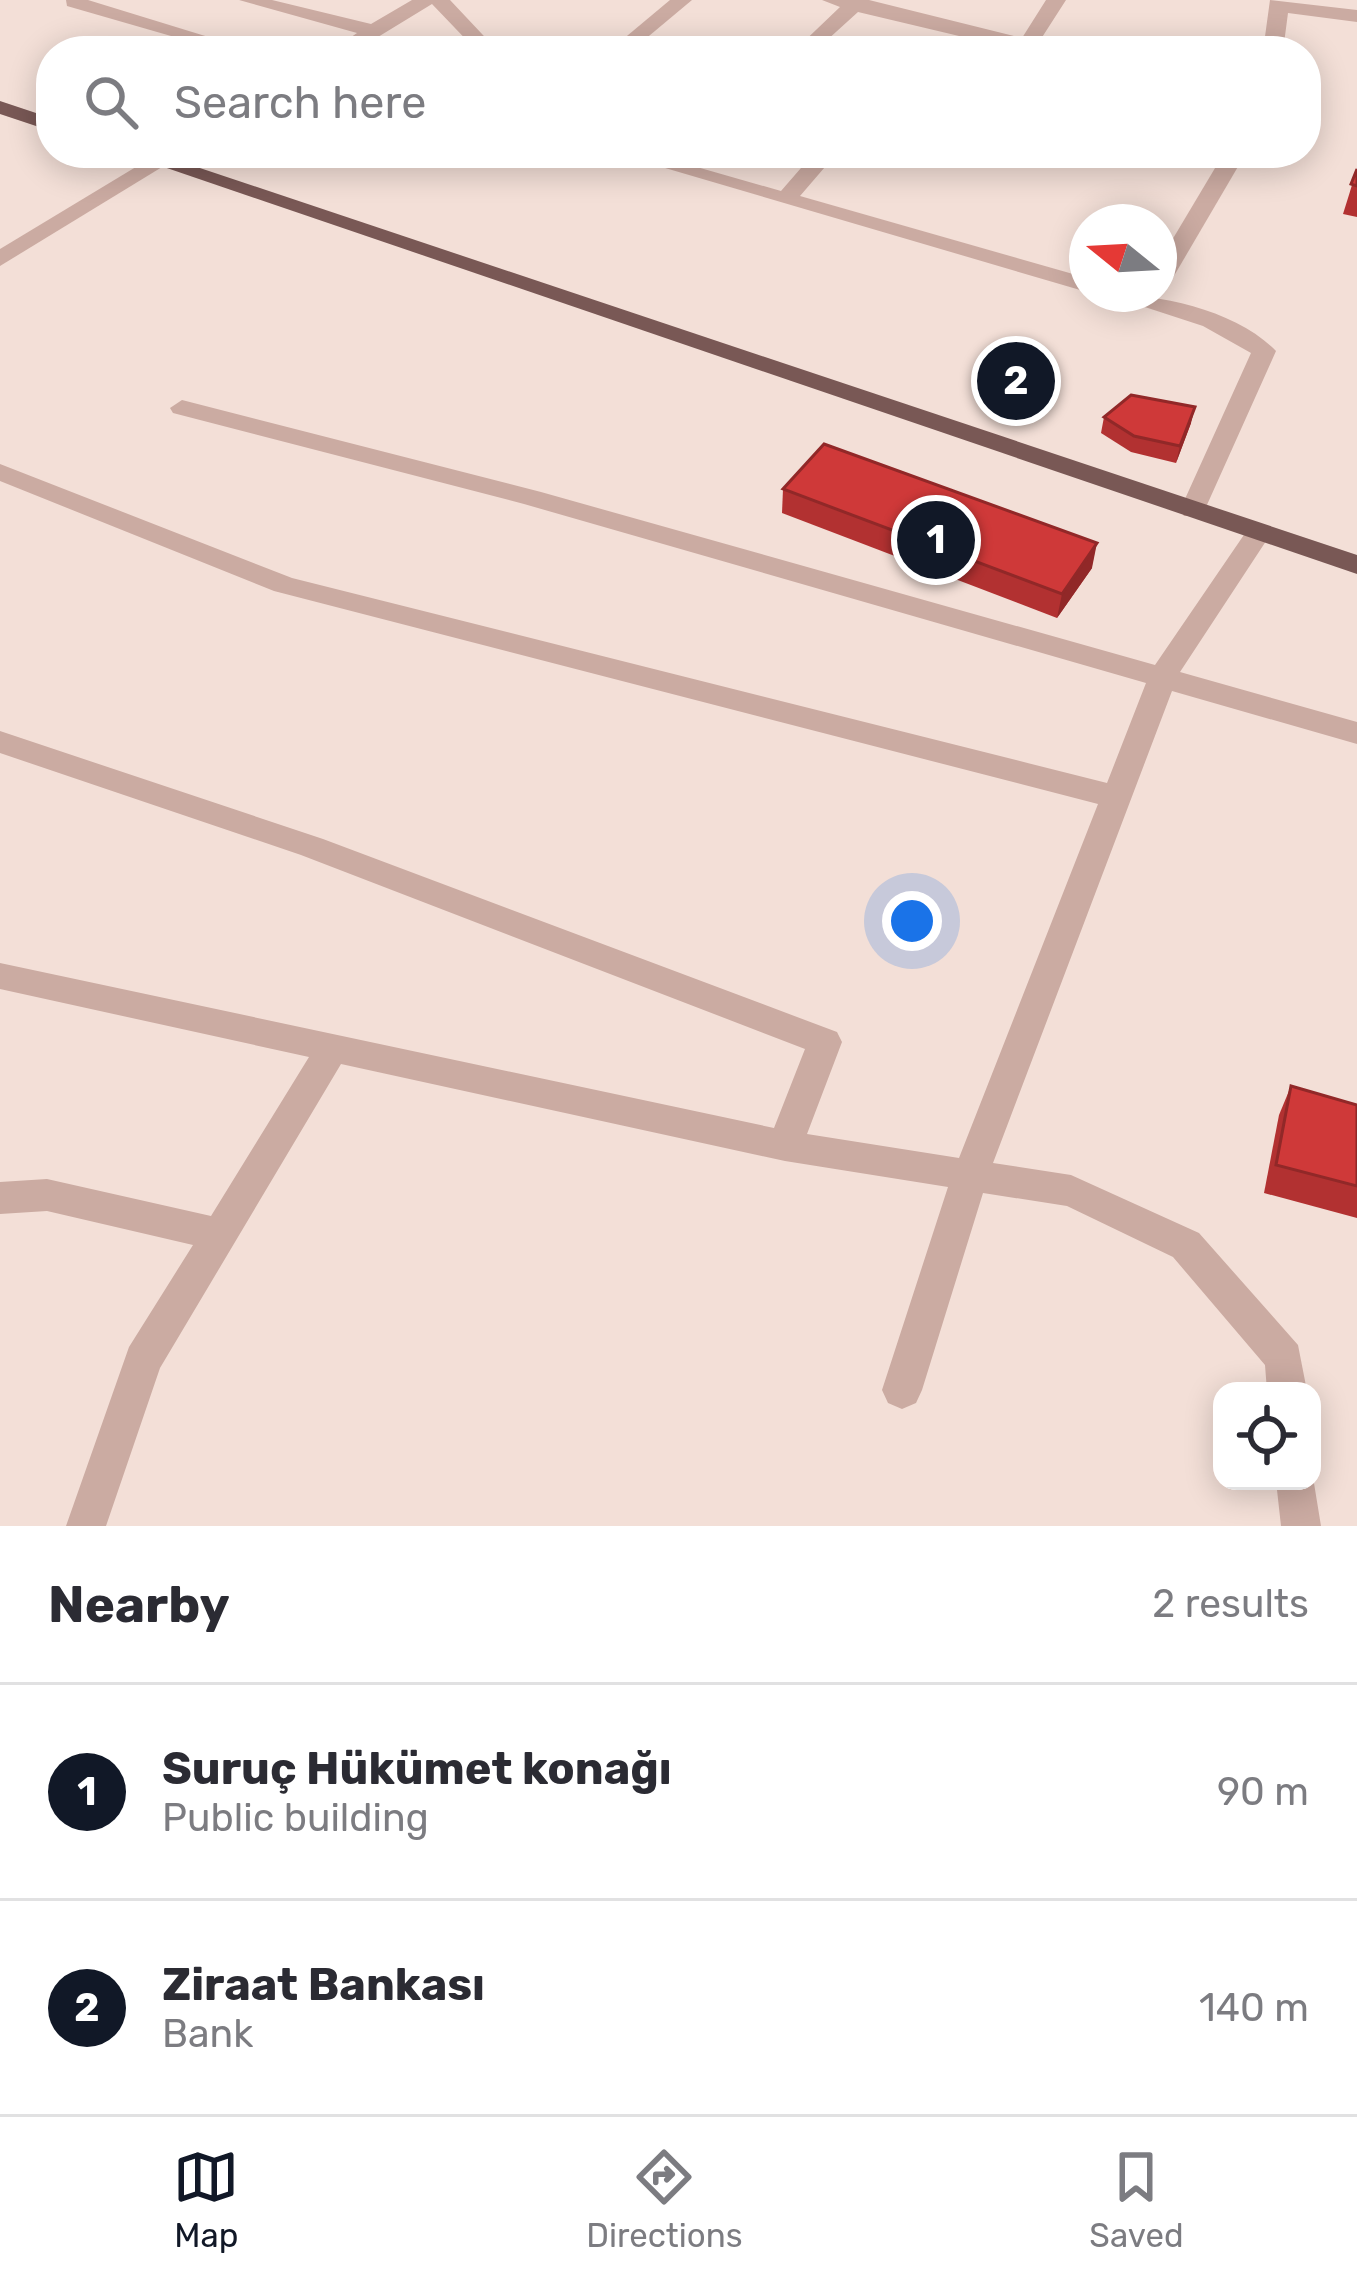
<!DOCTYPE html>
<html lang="en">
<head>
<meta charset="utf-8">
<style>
  body { margin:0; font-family:Rubik,sans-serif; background:#f7f7f7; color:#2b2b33 }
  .controls { position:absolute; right:36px; bottom:36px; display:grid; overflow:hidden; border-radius:24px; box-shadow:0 6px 30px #0003 }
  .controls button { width:108px; height:108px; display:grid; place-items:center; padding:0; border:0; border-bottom:3px solid #e1e1e2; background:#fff; color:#2b2b33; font:60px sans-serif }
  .compass { position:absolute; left:1069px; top:204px; width:108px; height:108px; border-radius:50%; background:#fff; box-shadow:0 6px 30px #0003; rotate:288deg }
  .you { position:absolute; left:912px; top:921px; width:42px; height:42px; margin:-30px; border:9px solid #fff; border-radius:50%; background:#1a73e8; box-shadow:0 0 0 18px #1a73e833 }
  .badge { display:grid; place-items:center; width:78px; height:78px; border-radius:50%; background:#111827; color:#fff; font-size:39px; font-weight:700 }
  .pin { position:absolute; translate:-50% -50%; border:6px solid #fff; box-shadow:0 3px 12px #0006 }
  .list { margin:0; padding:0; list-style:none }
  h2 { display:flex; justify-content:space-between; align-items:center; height:156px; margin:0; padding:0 48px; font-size:51px }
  h2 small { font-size:39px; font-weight:400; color:#7c7c81 }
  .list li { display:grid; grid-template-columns:78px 1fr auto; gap:36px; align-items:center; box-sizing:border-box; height:216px; padding:0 48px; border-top:3px solid #e1e1e2 }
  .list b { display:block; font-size:45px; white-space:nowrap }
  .list p { margin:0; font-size:39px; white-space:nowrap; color:#7c7c81 }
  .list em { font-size:39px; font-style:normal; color:#7c7c81 }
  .icon { flex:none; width:66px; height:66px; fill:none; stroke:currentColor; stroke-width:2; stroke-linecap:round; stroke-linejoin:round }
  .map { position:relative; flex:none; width:1357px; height:1526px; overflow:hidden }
  .search { position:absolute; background:#fff; box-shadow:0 6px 30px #0003; left:36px; right:36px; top:36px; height:132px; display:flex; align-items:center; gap:30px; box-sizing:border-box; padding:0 42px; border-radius:48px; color:#7c7c81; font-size:45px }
  .sheet { height:588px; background:#fff }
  nav { display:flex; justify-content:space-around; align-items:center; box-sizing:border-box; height:168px; border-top:3px solid #e1e1e2; background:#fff; font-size:33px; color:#7c7c81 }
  nav a { display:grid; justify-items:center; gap:6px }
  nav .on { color:#111827 }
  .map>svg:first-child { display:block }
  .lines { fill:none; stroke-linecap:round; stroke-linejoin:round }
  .minor { fill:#cbaba2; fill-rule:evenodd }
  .major { fill:#795855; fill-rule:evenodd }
  .wall { fill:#b23131 }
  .shaded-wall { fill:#912828 }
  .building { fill:#cf3939; stroke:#912828; stroke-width:3 }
</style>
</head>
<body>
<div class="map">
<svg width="1357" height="1526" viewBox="0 0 1357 1526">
  <rect width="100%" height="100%" fill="#f3dfd7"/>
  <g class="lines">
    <!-- minor -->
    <g class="minor">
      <polygon points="66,0 88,0 254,51 223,51 67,6"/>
      <polygon points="239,0 272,0 371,24 412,0 450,0 498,51 477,51 432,4 355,51 331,51 357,33"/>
      <polygon points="670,0 692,0 631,51 609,51"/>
      <polygon points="822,0 869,0 1022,38 1046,0 1066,0 1039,42 1064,51 1022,51 858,12 815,51 794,51 840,7"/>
      <polygon points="1270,0 1357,10 1357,22 1288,13 1283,51 1263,51"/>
      <polygon points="159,153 185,153 0,266 0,249"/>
      <polygon points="614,153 648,153 781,191 814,153 837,153 800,196 1087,278 1087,292"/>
      <polygon points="1224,153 1246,153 1171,281 1159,288 1159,262"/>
      <path d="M1105,294C1160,294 1236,310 1276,351L1202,516H1184L1180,510L1251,353L1203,326Z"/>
      <polygon points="182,400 541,492 1155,665 1250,526 1268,526 1272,532 1180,672 1357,722 1357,744 1172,691 993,1163 1071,1175 1199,1233 1298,1345 1307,1391 1267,1391 1265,1365 1173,1257 1067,1206 983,1193 922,1390 916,1403 902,1409 888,1403 882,1390 948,1187 785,1161 341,1064 160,1368 106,1526 66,1526 129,1347 193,1245 47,1211 0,1214 0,1182 47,1179 211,1216 309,1057 0,989 0,963 774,1128 805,1049 301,855 0,753 0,731 323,839 837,1032 842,1042 807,1134 959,1158 1098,804 274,591 0,481 0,464 292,578 1107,783 1146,683 524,504 173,413 170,408"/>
      <polygon points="1312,1471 1321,1526 1281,1526 1276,1481 1312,1481"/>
    </g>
    <!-- major -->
    <g class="major">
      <polygon points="0,101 51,118 51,131 0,114"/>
      <polygon points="123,153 155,153 1357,555 1357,574"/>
    </g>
  </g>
  <!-- wall -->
  <g class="wall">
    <polygon points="1357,169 1357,217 1343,214"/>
    <polygon points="1104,417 1191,423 1176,463 1131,452 1101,433"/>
    <polygon points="783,489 1092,568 1057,618 782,513"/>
    <polygon points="1291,1086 1357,1105 1357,1218 1264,1193 1279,1115"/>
  </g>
  <!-- shaded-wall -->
  <g class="shaded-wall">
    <polygon points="1195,407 1191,423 1176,463 1180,446"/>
    <polygon points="1097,543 1092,568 1057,618 1062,594"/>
  </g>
  <!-- building -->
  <g class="building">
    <polygon points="1357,169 1357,186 1351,184"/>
    <polygon points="1131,395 1195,407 1180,446 1134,436 1104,417"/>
    <polygon points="824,444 1097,543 1062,594 783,489"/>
    <polygon points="1291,1086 1357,1105 1357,1186 1276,1165"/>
  </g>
</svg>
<div class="controls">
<button><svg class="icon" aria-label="locate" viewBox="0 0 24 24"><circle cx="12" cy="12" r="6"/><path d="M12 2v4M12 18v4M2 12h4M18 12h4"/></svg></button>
</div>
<svg class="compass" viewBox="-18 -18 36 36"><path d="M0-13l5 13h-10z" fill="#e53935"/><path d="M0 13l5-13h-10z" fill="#7c7c81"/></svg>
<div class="you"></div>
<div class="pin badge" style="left:936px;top:540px">1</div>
<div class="pin badge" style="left:1016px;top:381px">2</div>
<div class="search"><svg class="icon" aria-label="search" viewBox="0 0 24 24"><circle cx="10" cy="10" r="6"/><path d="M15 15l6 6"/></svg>Search here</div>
</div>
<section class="sheet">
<h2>Nearby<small>2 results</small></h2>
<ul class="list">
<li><span class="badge">1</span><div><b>Suruç Hükümet konağı</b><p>Public building</p></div><em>90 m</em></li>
<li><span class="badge">2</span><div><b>Ziraat Bankası</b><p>Bank</p></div><em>140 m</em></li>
</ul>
</section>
<nav>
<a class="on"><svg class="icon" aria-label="map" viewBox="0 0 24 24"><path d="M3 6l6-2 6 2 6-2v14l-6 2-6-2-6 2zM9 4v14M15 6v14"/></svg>Map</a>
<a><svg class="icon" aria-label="directions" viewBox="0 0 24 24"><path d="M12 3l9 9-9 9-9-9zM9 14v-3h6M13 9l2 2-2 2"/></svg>Directions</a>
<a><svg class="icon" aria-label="saved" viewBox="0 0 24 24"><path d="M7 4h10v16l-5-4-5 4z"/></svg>Saved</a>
</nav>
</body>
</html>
